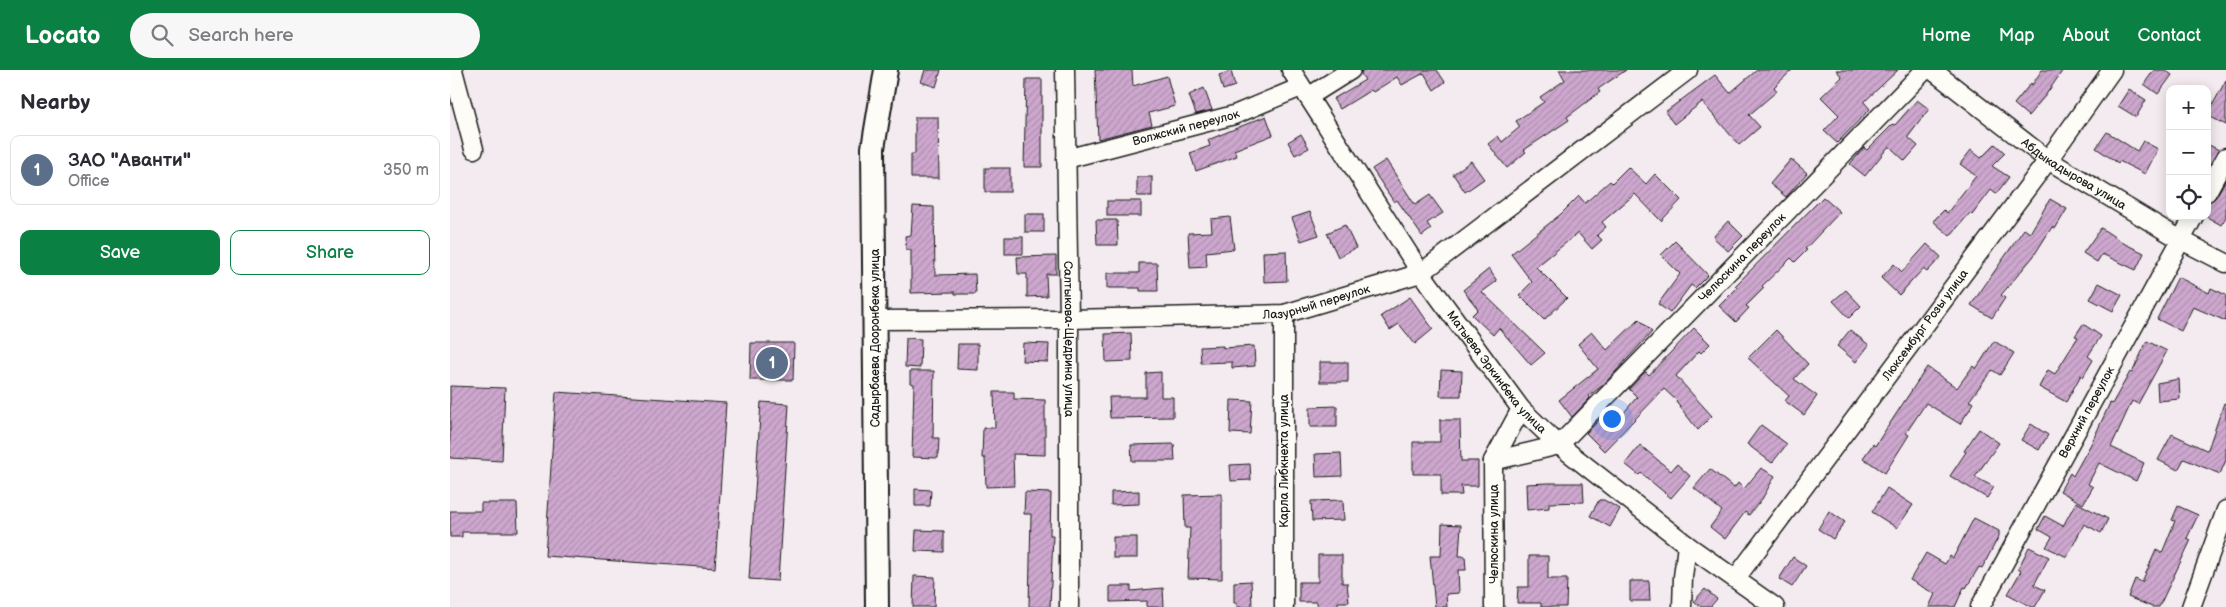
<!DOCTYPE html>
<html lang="en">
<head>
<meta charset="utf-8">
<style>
  body { margin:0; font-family:"Balsamiq Sans",sans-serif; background:#f7f7f7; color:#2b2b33 }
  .controls { position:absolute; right:15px; top:15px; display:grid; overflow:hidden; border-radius:10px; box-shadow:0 2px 12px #0003 }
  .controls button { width:45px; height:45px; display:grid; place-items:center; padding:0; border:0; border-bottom:1px solid #e1e1e2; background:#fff; color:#2b2b33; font:25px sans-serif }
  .you { position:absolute; left:1161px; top:348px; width:18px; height:18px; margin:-12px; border:4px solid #fff; border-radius:50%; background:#1a73e8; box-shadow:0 0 0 8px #1a73e833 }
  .badge { display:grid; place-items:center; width:32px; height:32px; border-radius:50%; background:#0b8043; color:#fff; font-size:16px; font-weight:700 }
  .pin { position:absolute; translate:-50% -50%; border:2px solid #fff; box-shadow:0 1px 5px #0006 }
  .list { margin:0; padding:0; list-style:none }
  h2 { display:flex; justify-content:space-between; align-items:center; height:65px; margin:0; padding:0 20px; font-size:21px }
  h2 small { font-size:16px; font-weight:400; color:#7c7c81 }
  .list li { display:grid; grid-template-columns:32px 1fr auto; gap:15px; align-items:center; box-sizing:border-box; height:70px; margin:0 10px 10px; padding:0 10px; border:1px solid #e1e1e2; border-radius:10px }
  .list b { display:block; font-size:19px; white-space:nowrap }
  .list p { margin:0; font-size:16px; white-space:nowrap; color:#7c7c81 }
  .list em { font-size:16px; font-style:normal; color:#7c7c81 }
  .actions { display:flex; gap:10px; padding:15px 20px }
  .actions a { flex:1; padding:11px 0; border:1px solid #0b8043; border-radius:10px; text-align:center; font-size:18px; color:#0b8043 }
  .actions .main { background:#0b8043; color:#fff }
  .icon { flex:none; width:28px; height:28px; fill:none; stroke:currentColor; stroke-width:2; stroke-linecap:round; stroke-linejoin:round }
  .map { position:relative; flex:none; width:1776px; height:537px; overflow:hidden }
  header { display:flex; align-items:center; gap:30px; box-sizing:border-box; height:70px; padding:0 25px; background:#0b8043; color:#fff }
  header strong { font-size:24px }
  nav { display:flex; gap:28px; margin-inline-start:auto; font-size:18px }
  .search { width:350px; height:45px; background:#f7f7f7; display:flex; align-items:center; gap:12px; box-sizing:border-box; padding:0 18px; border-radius:28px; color:#7c7c81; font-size:19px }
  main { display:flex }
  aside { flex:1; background:#fff }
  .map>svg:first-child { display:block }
  .building { fill:url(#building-hatch); stroke:#1c1c1c }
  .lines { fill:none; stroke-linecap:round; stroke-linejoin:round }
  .minor-casing { stroke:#1c1c1c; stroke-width:21 }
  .major-casing { stroke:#1c1c1c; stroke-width:26 }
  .minor { stroke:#fdfcf7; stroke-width:18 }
  .major { stroke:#fdfcf7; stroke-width:22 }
  .labels { text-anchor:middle; stroke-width:5; stroke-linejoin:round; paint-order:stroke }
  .street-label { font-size:12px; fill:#1c1c1c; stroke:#fdfcf7 }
</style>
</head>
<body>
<header>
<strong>Locato</strong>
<div class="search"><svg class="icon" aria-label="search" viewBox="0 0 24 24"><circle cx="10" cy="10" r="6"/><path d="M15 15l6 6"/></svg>Search here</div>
<nav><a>Home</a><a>Map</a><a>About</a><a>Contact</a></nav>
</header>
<main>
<aside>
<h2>Nearby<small></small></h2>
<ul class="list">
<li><span class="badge" style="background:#5c6f8a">1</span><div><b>ЗАО &quot;Аванти&quot;</b><p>Office</p></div><em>350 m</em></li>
</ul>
<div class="actions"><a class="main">Save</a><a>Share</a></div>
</aside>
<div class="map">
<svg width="1776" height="537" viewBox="0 0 1776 537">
  <defs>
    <pattern id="building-hatch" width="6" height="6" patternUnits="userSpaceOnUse" patternTransform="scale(1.25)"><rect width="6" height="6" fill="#cda7ce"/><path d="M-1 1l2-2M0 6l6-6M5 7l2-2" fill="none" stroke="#af8fb0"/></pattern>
  </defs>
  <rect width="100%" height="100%" fill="#f3ebef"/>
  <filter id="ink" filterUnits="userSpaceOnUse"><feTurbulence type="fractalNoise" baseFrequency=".02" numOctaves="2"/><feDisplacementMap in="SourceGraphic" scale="10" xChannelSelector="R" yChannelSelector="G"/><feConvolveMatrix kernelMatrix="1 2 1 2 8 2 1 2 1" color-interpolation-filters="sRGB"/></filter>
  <g filter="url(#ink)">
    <!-- building -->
    <g class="building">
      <polygon points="475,0 491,0 486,17 471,12"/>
      <polygon points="645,0 682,0 683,16 717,6 725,36 699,43 702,55 648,69"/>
      <polygon points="912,0 987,0 995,12 984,20 974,3 952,15 947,7 923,22 921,20 890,39 883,29 915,10 911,4"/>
      <polygon points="1109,0 1176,0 1148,19 1150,22 1117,47 1119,50 1074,80 1076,82 1057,98 1038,74 1048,66 1052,72 1070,57 1066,51 1094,32 1090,27 1115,10"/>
      <polygon points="1307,0 1342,0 1324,17 1327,21 1299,45 1310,57 1289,75 1252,32 1224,54 1215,42 1265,5 1280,23"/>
      <polygon points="1386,0 1448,0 1414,32 1420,39 1387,73 1374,61 1389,45 1371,27 1392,7"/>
      <polygon points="1592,0 1613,0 1595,26 1578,46 1564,34 1581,13 1582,15"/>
      <polygon points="1704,0 1715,0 1722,5 1708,24 1694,14"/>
      <polygon points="781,1 785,16 773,20 769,5"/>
      <polygon points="576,9 592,9 592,97 574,97"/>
      <polygon points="1776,10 1776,55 1757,45"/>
      <polygon points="754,18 762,40 746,44 739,25"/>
      <polygon points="1679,19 1696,30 1686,47 1668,36"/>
      <polygon points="1467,30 1479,39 1458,67 1468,76 1455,91 1439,76 1415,106 1400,94 1414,78 1417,80 1443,54 1445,55"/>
      <polygon points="816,46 823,65 784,80 787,86 746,101 740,83 760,76 758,70"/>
      <polygon points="465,47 488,47 489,108 461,108 461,84 465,84"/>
      <polygon points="1657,62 1687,81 1693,71 1708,79 1695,104 1669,91 1668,93 1646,78"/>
      <polygon points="851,64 859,78 845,85 838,72"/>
      <polygon points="1545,74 1555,83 1542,96 1559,107 1546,124 1541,120 1522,145 1520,143 1500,166 1483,151 1494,140 1497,143 1526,106 1510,94 1521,80 1531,88"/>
      <polygon points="1757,74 1769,80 1757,99"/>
      <polygon points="1341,89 1357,103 1336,127 1320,114"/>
      <polygon points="936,90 965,135 980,125 993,143 977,153 981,159 972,166 947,130 944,132 922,99"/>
      <polygon points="1021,91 1034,109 1015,122 1003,104"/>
      <polygon points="1178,97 1196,114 1205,104 1231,130 1211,151 1185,124 1152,152 1156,157 1147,165 1152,170 1142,179 1128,163 1086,197 1117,228 1094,250 1069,225 1082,212 1061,184 1111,144 1129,126 1135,133 1160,111 1162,113"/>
      <rect x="535" y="98" width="25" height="24"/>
      <rect x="687" y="107" width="15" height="19"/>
      <polygon points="1776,109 1776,147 1771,155 1757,147 1757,133 1766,127"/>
      <polygon points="1373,127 1390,142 1355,179 1357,180 1345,192 1341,188 1312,216 1314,218 1296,236 1299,238 1286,252 1269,236 1287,218 1285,216"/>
      <polygon points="1600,129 1617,139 1605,159 1602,157 1583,187 1551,225 1555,228 1542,248 1521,235 1574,159 1580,163"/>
      <rect x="657" y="131" width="34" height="15"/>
      <polygon points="463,136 484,137 485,205 525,204 526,224 505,224 505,222 461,223 461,180 456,180 455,166 461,165"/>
      <polygon points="860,142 869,165 851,171 842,148"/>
      <rect x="575" y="144" width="19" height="18"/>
      <polygon points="780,147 784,179 756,182 757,197 740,198 738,163 762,162 761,149"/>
      <polygon points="646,150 667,150 668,175 647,175"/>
      <polygon points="1278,151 1293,166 1278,181 1263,167"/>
      <polygon points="895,155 906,178 888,187 877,163"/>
      <polygon points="1651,158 1675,174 1694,183 1686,200 1652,184 1647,192 1633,183"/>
      <rect x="555" y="167" width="18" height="17"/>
      <polygon points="1225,171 1258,205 1245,218 1241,215 1220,243 1208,234 1230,204 1211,185"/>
      <polygon points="1477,174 1491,187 1477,202 1473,199 1449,225 1431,208 1444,194 1452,202"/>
      <polygon points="836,181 837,211 814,212 813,182"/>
      <polygon points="606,186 606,204 596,204 597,226 577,227 577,204 568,204 567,187"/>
      <polygon points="689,193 707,193 708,221 690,221 690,218 657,218 657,203 689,203"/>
      <polygon points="1039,199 1047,211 1032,222 1095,283 1081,295 1049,258 1043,265 1022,245 1028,239 1013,220"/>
      <polygon points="1728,207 1759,223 1761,218 1776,225 1776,251 1743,237 1731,261 1707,249"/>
      <polygon points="1649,213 1672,225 1663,241 1640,229"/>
      <polygon points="1396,220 1411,236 1399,248 1383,231"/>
      <polygon points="960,227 983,259 965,274 949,254 940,260 931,246"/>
      <polygon points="1189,249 1202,262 1153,315 1139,326 1140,328 1122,347 1109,330 1148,299 1128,274 1142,262 1157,280"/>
      <polygon points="1633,254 1651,266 1638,286 1643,290 1633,307 1631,305 1616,332 1589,317 1598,300 1605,304 1628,267 1625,266"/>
      <polygon points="1244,258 1260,274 1251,283 1249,281 1226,306 1262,346 1248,360 1226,332 1227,331 1214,319 1154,381 1136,363 1151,348 1161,358 1187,327 1179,319 1193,304 1196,302 1199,305"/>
      <polygon points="1326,260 1358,294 1344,309 1367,326 1354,345 1335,331 1339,326 1298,288"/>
      <polygon points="1400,260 1419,275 1406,292 1387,276"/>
      <polygon points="681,263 682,291 656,292 655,264"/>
      <polygon points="456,268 471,269 470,298 455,297"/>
      <polygon points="1544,271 1564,283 1550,305 1542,300 1519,331 1524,333 1510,354 1476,333 1456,363 1459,365 1435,403 1413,388 1423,374 1425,376 1477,297 1507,318 1523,296 1526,299"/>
      <polygon points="1697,271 1717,281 1688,334 1682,331 1661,377 1694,393 1686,411 1649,393 1638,414 1643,417 1633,434 1610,421 1620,403 1623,406 1642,372 1660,333 1662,334 1680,302 1682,303"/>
      <polygon points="301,273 344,273 343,310 300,310"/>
      <polygon points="573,273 599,274 598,292 572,291"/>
      <polygon points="508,274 528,274 528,300 507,299"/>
      <polygon points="773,276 773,278 804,276 805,296 782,298 782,292 751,293 750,277"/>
      <rect x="870" y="292" width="28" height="20"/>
      <polygon points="991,300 1012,301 1011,326 990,326"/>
      <polygon points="460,301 484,301 483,368 489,368 488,388 462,387 464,314 460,313"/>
      <polygon points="711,302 711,327 723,327 723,347 660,348 659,327 696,327 696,303"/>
      <polygon points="1729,309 1730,329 1708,331 1707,313"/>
      <polygon points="0,316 55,318 52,391 0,388"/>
      <polygon points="106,322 276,333 265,498 95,486"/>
      <polygon points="544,322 564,322 564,329 595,330 595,385 563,384 564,416 536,417 535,388 532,388 533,358 545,358"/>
      <polygon points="781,330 802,331 800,364 780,363"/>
      <polygon points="311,332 339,334 328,511 299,509"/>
      <polygon points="1774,333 1776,334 1776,390 1770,404 1734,389 1728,400 1708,390 1722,364 1756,380 1758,379"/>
      <polygon points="887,336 887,357 860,357 860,337"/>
      <polygon points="990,350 1010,350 1011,391 1028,391 1028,416 1011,416 1012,425 991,425 991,404 963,404 963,372 990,372"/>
      <polygon points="1581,354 1598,365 1589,380 1571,370"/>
      <polygon points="1311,355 1337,374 1322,393 1297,374"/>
      <polygon points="1529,359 1549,373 1525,407 1544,417 1537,428 1500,406 1516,382 1514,381"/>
      <polygon points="724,374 725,391 682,391 681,375"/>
      <polygon points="1190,375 1221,401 1227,394 1240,406 1221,428 1191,403 1189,405 1175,394"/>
      <polygon points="891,383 892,406 866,407 865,384"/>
      <polygon points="800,394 801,410 781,411 780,395"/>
      <polygon points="1311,398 1325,406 1312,429 1299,445 1295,442 1275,469 1260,457 1272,441 1244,418 1260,399 1284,418 1288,413 1294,419"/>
      <polygon points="1098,413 1133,413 1134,432 1099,433 1099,438 1077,440 1076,414"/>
      <polygon points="1437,418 1463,435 1447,458 1422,442"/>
      <polygon points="465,419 481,420 480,436 465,436"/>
      <polygon points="689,421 689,434 661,435 661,422"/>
      <polygon points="575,422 601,423 600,465 603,465 600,537 579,537 581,444 574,444"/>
      <polygon points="772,424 772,509 738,508 740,458 735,458 734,425"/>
      <polygon points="893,430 894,450 862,451 861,431"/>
      <polygon points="1149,430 1154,430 1170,439 1160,457 1140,446"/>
      <polygon points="1626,432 1658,449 1651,463 1634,454 1617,487 1596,477 1602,467 1588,459 1595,446 1613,456"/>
      <polygon points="31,433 67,433 68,462 12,462 12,467 0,467 0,441 31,441"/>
      <polygon points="1728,436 1748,445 1737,468 1741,470 1709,537 1702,537 1678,527 1685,509 1692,512 1706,480 1712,483 1725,451 1722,450"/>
      <polygon points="1379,441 1395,452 1383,469 1368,459"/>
      <polygon points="1524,448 1549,461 1549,466 1532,498 1529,497 1516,518 1514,517 1505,537 1479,537 1485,524 1460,510 1476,483 1495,494 1500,486 1503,488"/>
      <polygon points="992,454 1011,455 1009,486 1015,486 1016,500 1008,500 1009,523 996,524 997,537 985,537 980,486 991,486"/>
      <polygon points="466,460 494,461 494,482 465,481"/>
      <rect x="663" y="467" width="24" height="21"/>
      <polygon points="1579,477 1599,487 1584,515 1595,520 1585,537 1581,537 1558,524 1571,501 1568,499"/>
      <polygon points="868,485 892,485 892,513 897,513 899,532 888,532 888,537 867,537 867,532 849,532 849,512 868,512"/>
      <polygon points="1079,486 1098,486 1098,509 1117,509 1116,537 1091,537 1091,533 1067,533 1068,517 1079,517"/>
      <polygon points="1343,487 1356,496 1342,517 1329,509"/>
      <polygon points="464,506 485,507 484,537 463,537"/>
      <polygon points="801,511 802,537 787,537 787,533 784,533 784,512"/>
      <polygon points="1180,511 1199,511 1200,531 1180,531"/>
      <polygon points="660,516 681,516 681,521 713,518 714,537 697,537 697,531 660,532"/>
      <polygon points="1255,519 1267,529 1260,537 1251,537 1244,531"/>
    </g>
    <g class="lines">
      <defs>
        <g id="minor">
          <polyline points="3,0 24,79"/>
          <path id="s1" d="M615,0L619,249V537"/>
          <path id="s2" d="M841,0L971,203L1071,339L1109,375L1237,475L1325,537"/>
          <path id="s3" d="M1482,0L1598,90L1731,170L1776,193"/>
          <polyline points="858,27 901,0"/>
          <path id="s4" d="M616,89L784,45L851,17"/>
          <polyline points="1757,122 1776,87"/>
          <polyline points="834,244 834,537"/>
          <path id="s5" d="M424,250L619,249L834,244L971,203L1238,0"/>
          <path id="s6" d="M1043,391L1109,375L1475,0"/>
          <path id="s7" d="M1286,508L1598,90L1662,0"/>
          <polyline points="1044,537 1043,391 1071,339"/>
          <polyline points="1232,537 1233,507 1237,475"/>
          <path id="s8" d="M1530,537L1744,146"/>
          <polyline points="1741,537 1776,440"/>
        </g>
        <polyline id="major" points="427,537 423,78 436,0"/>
      </defs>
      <!-- minor casing -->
      <use href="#minor" class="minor-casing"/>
      <!-- major casing -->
      <use href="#major" class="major-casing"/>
      <!-- minor -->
      <use href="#minor" class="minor"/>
      <!-- major -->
      <use href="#major" class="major"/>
    </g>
  </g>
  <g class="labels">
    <!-- street labels -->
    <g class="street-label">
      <text dy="4" stroke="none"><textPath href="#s4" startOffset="124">Волжский переулок</textPath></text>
      <text dy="4" stroke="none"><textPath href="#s3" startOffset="176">Абдыкадырова улица</textPath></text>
      <text dy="4" stroke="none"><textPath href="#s6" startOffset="330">Челюскина переулок</textPath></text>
      <text dy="4" stroke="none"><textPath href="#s5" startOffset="444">Лазурный переулок</textPath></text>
      <text dy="4" stroke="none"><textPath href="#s7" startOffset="316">Люксембург Розы улица</textPath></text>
      <text transform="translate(425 268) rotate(-90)" y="4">Садырбаева Дооронбека улица</text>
      <text dy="4" stroke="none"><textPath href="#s1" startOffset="269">Салтыкова-Щедрина улица</textPath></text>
      <text dy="4" stroke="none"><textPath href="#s2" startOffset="366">Матыева Эркинбека улица</textPath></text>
      <text dy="4" stroke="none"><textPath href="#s8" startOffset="222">Верхний переулок</textPath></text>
      <text transform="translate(834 391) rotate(-90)" y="4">Карла Либкнехта улица</text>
      <text transform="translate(1044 464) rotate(-90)" y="4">Челюскина улица</text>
    </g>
  </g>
</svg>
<div class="controls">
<button>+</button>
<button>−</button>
<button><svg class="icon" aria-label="locate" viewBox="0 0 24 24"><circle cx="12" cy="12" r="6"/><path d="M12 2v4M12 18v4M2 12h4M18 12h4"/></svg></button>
</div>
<div class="you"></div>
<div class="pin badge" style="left:322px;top:293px;background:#5c6f8a">1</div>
</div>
</main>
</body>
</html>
